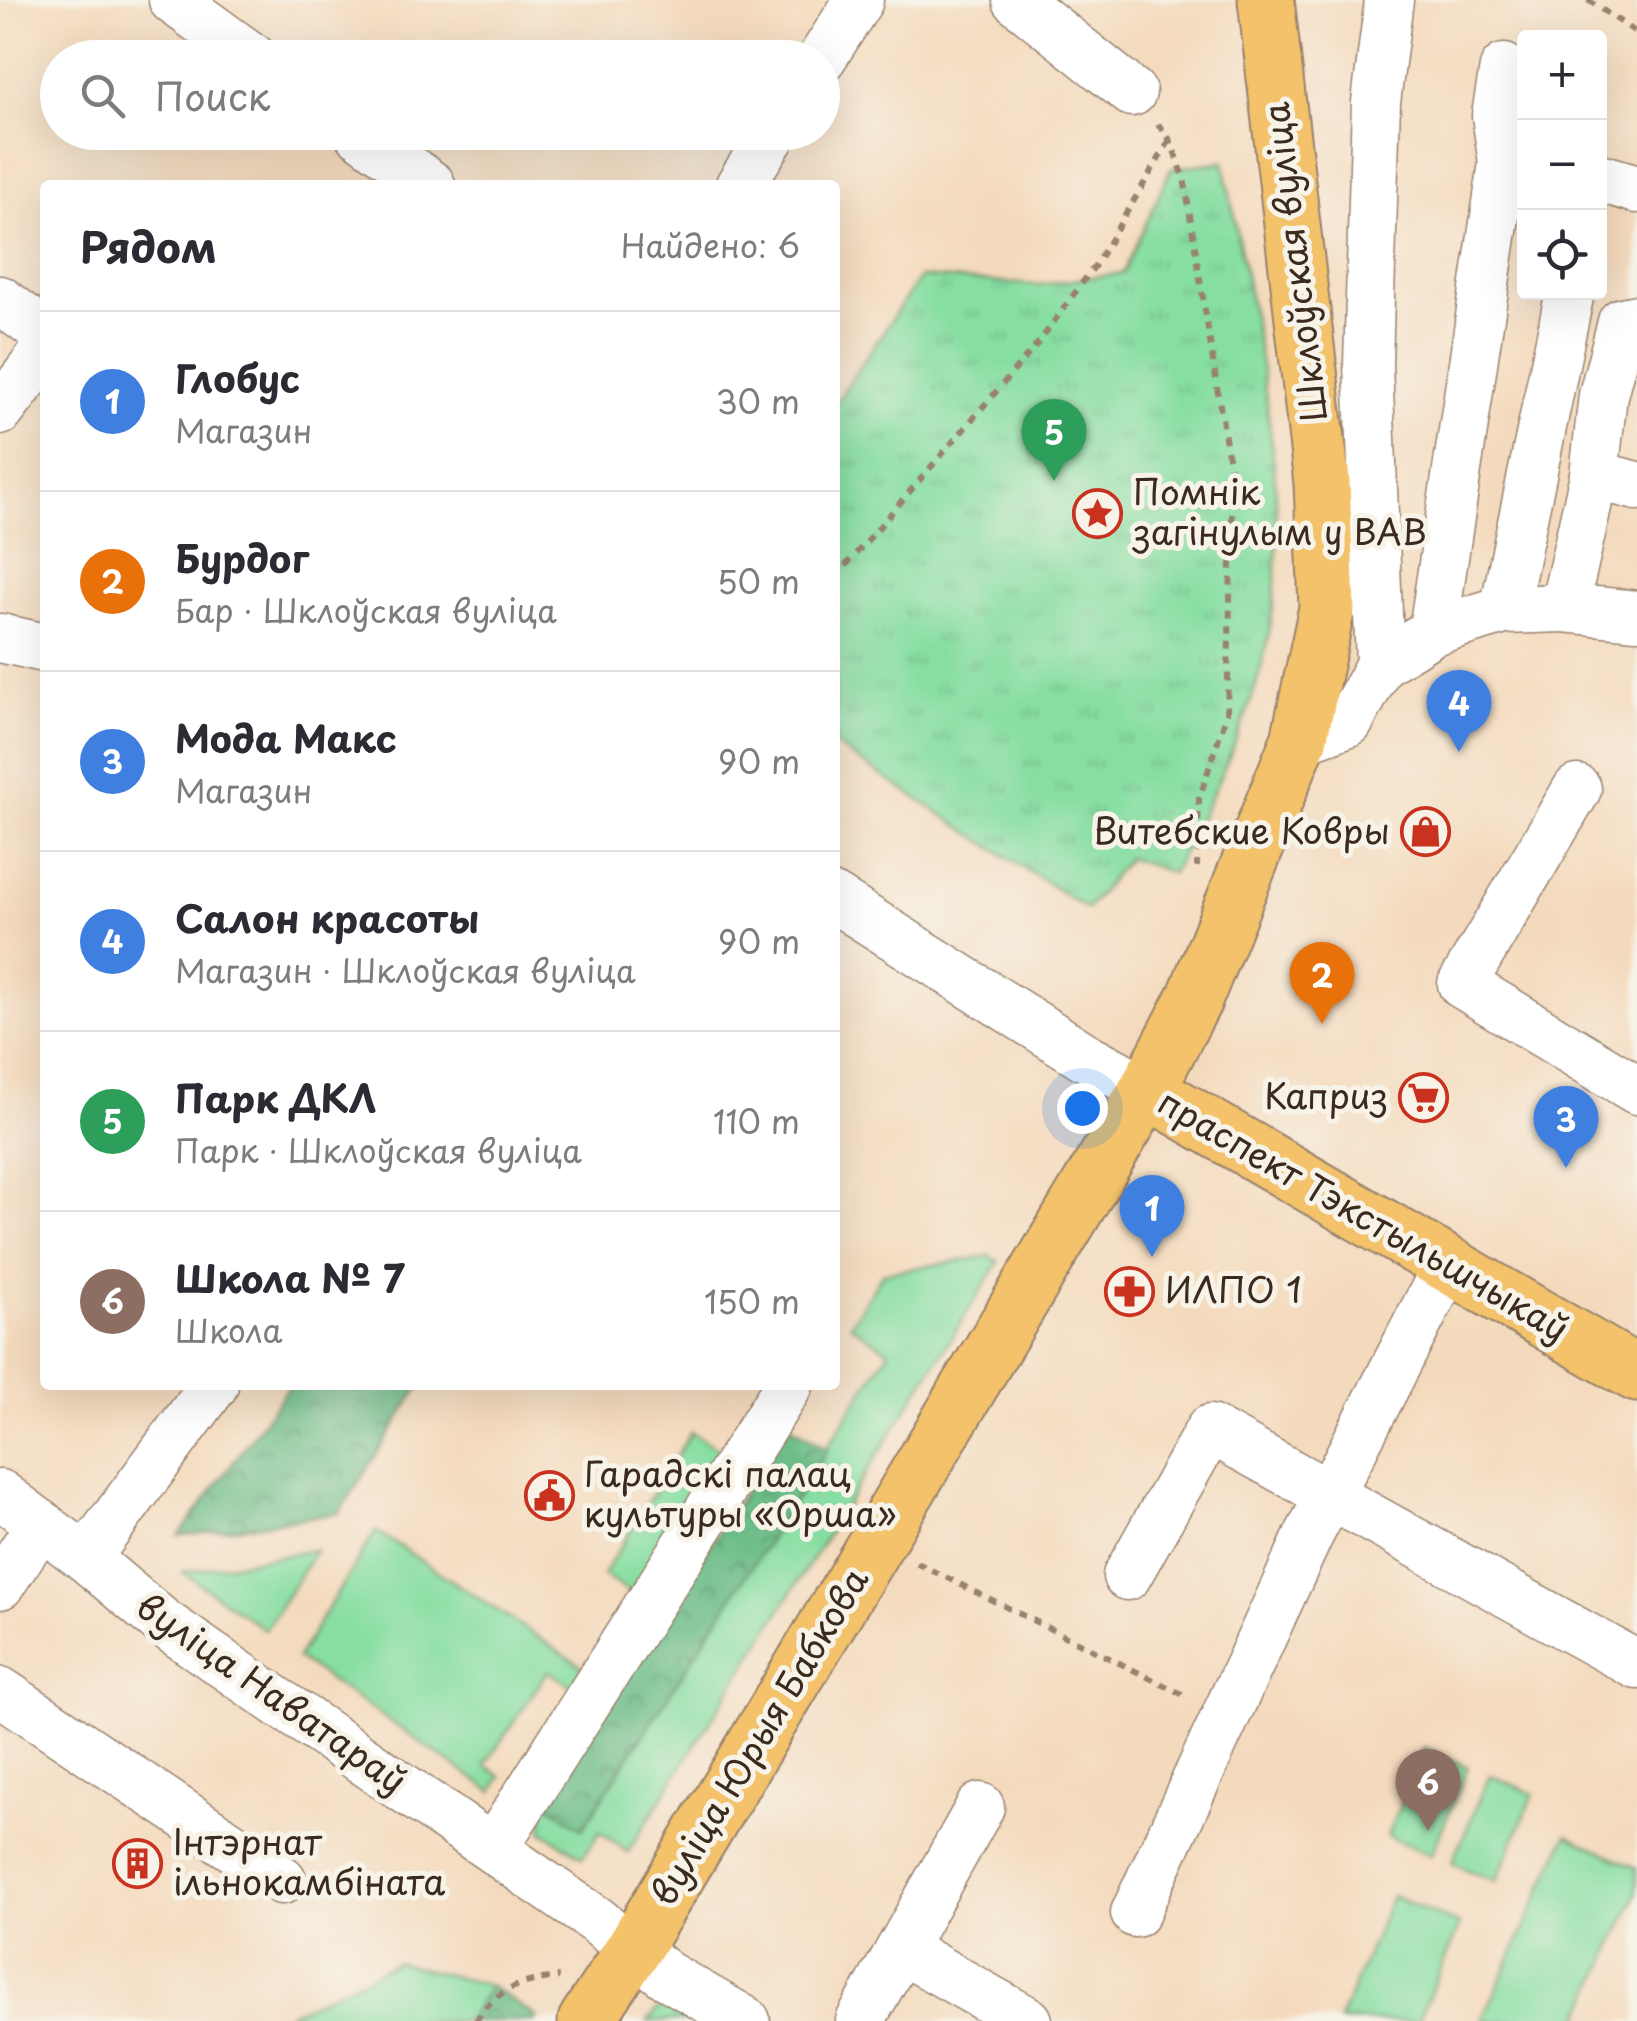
<!DOCTYPE html>
<html lang="ru">
<head>
<meta charset="utf-8">
<style>
  body { margin:0; font-family:"Playpen Sans",sans-serif; background:#f7f7f7; color:#2b2b33 }
  .controls { position:absolute; right:30px; top:30px; display:grid; overflow:hidden; border-radius:10px; box-shadow:0 10px 40px #0002 }
  .controls button { width:90px; height:90px; display:grid; place-items:center; padding:0; border:0; border-bottom:2px solid #e1e1e2; background:#fff; color:#2b2b33; font:50px sans-serif }
  .you { position:absolute; left:1082px; top:1108px; width:35px; height:35px; margin:-25px; border:8px solid #fff; border-radius:50%; background:#1a73e8; box-shadow:0 0 0 15px #1a73e833 }
  .badge { display:grid; place-items:center; width:65px; height:65px; border-radius:50%; background:#2563eb; color:#fff; font-size:32px; font-weight:700 }
  .pin { position:absolute; translate:-50% -82px; filter:drop-shadow(0 2px 5px #0008) }
  .pin::after { content:''; position:absolute; top:52px; width:35px; height:30px; background:inherit; clip-path:polygon(0 0,100% 0,50% 100%) }
  .list { margin:0; padding:0; list-style:none }
  h2 { display:flex; justify-content:space-between; align-items:center; height:130px; margin:0; padding:0 40px; font-size:42px }
  h2 small { font-size:32px; font-weight:400; color:#7c7c81 }
  .list li { display:grid; grid-template-columns:65px 1fr auto; gap:30px; align-items:center; box-sizing:border-box; height:180px; padding:0 40px; border-top:2px solid #e1e1e2 }
  .list b { display:block; font-size:38px; white-space:nowrap }
  .list p { margin:0; font-size:32px; white-space:nowrap; color:#7c7c81 }
  .list em { font-size:32px; font-style:normal; color:#7c7c81 }
  .icon { flex:none; width:55px; height:55px; fill:none; stroke:currentColor; stroke-width:2; stroke-linecap:round; stroke-linejoin:round }
  .map { position:relative; flex:none; width:1637px; height:2021px; overflow:hidden }
  .search { position:absolute; background:#fff; box-shadow:0 10px 40px #0002; left:40px; top:40px; width:800px; height:110px; display:flex; align-items:center; gap:25px; box-sizing:border-box; padding:0 35px; border-radius:55px; color:#7c7c81; font-size:38px }
  .panel { position:absolute; background:#fff; box-shadow:0 10px 40px #0002; left:40px; top:180px; width:800px; height:1210px; border-radius:10px }
  .map>svg:first-child { display:block }
  .grass { fill:#87dea2; stroke:#618460; stroke-width:2.5 }
  .forest { fill:url(#forest-crowns); stroke:#547453; stroke-width:2.5 }
  .park { fill:url(#park-tufts); stroke:#618460; stroke-width:2.5 }
  .lines { fill:none; stroke-linecap:round; stroke-linejoin:round }
  .minor-casing { stroke:#98826e; stroke-width:51 }
  .major-casing { stroke:#98826e; stroke-width:59 }
  .path { stroke:#98826e; stroke-width:6; stroke-dasharray:8 8; stroke-linecap:butt }
  .minor { stroke:#fff; stroke-width:48 }
  .major { stroke:#f3c26a; stroke-width:55 }
  .labels { text-anchor:middle; stroke-width:10; stroke-linejoin:round; paint-order:stroke }
  .street-label { font-size:35px; fill:#3b2a1e; stroke:#f7f3e8 }
  .poi-label { font-size:35px; fill:#3b2a1e; stroke:#f7f3e8; text-anchor:start }
</style>
</head>
<body>
<div class="map">
<svg width="1637" height="2021" viewBox="0 0 1637 2021">
  <defs>
    <pattern id="forest-crowns" width="20" height="18" patternUnits="userSpaceOnUse" patternTransform="scale(2.5)"><rect width="20" height="18" fill="#6dbd88"/><path d="M2 6a3 3 0 1 1 6 0M12 15a3 3 0 1 1 6 0" fill="none" stroke="#5b9a6f"/></pattern>
    <pattern id="park-tufts" width="24" height="20" patternUnits="userSpaceOnUse" patternTransform="scale(2.5)"><rect width="24" height="20" fill="#87dea2"/><path d="M3 7l-1-3M5 7V3M7 7l1-3M15 17l-1-3M17 17v-4M19 17l1-3" fill="none" stroke="#75bf8b"/></pattern>
  </defs>
  <rect width="100%" height="100%" fill="#f7f3e8"/>
  <filter id="ink" filterUnits="userSpaceOnUse"><feTurbulence type="fractalNoise" baseFrequency=".01" numOctaves="2"/><feDisplacementMap in="SourceGraphic" scale="20" xChannelSelector="R" yChannelSelector="G"/><feConvolveMatrix kernelMatrix="1 2 1 2 8 2 1 2 1" color-interpolation-filters="sRGB"/></filter>
  <filter id="wash" filterUnits="userSpaceOnUse"><feTurbulence type="fractalNoise" baseFrequency=".0048" numOctaves="4" result="noise"/><feDisplacementMap in="SourceGraphic" scale="40" xChannelSelector="R" yChannelSelector="G"/><feGaussianBlur stdDeviation="2.25" result="paint"/><feColorMatrix in="noise" values="0 0 0 0 0 0 0 0 0 0 0 0 0 0 0 0 0 1.4 0 .05"/><feComposite in="paint" operator="in"/></filter>
  <g filter="url(#wash)">
    <rect width="100%" height="100%" fill="#f4dabd"/>
    <!-- grass -->
    <g class="grass">
      <polygon points="989,1256 999,1262 628,1852 600,1832 583,1857 542,1831 545,1802 583,1828 889,1351 850,1325 883,1273"/>
      <polygon points="691,1432 726,1454 634,1596 603,1575"/>
      <polygon points="376,1531 594,1674 582,1693 548,1671 485,1765 501,1776 493,1792 297,1658"/>
      <polygon points="316,1550 265,1630 183,1572"/>
      <polygon points="1424,1748 1468,1767 1431,1855 1387,1836"/>
      <polygon points="1490,1775 1534,1794 1496,1882 1452,1863"/>
      <polygon points="1567,1835 1637,1868 1637,1893 1579,2021 1482,2021"/>
      <polygon points="1392,1896 1460,1925 1418,2021 1339,2021"/>
      <polygon points="397,1962 490,1986 467,2021 273,2021"/>
      <polygon points="663,2003 691,2021 648,2021"/>
    </g>
    <!-- forest -->
    <g class="forest">
      <polygon points="290,1385 421,1385 339,1513 179,1536"/>
      <polygon points="788,1424 828,1449 582,1829 545,1802"/>
      <polygon points="490,1986 537,2017 534,2021 467,2021"/>
    </g>
    <!-- park -->
    <path class="park" d="M1224,161C1249,307 1298,497 1267,642C1250,724 1210,799 1172,873L1128,858L1087,909L835,745V404L920,277L1038,285L1123,273L1171,169Z"/>
  </g>
  <g filter="url(#ink)">
    <g class="lines">
      <defs>
        <g id="minor">
          <polyline points="173,0 253,58"/>
          <polyline points="1017,0 1132,92"/>
          <polyline points="822,58 859,0"/>
          <polyline points="358,132 431,185"/>
          <polyline points="1503,163 1496,115 1504,68"/>
          <polyline points="1600,178 1637,189"/>
          <polyline points="740,185 774,132"/>
          <polyline points="0,300 45,333"/>
          <polyline points="0,411 45,352"/>
          <polyline points="1594,475 1637,486"/>
          <polyline points="1564,608 1637,615"/>
          <polyline points="1504,610 1570,292"/>
          <polyline points="1433,631 1503,163 1524,160"/>
          <polyline points="0,638 45,648"/>
          <polyline points="1380,664 1433,631 1504,610 1564,608 1594,475 1603,395 1622,322 1637,319"/>
          <polyline points="1299,740 1349,722 1380,664 1368,364 1376,102 1389,0"/>
          <polyline points="1577,789 1462,984 1637,1090"/>
          <polyline points="835,899 1084,1056 1147,1090"/>
          <polyline points="0,1494 86,1558 162,1622 596,1920 666,1975 746,2021"/>
          <polyline points="86,1558 214,1385"/>
          <polyline points="1127,1576 1210,1429 1637,1665"/>
          <polyline points="0,1585 41,1524"/>
          <polyline points="0,1691 282,1880"/>
          <polyline points="493,1849 789,1385"/>
          <polyline points="1135,1913 1309,1535 1448,1264"/>
          <polyline points="901,1949 1028,2021"/>
          <polyline points="860,2021 980,1807"/>
        </g>
        <g id="major">
          <polyline points="1147,1090 1637,1374"/>
          <polyline points="586,2021 633,1949 1147,1090 1195,998 1299,740 1327,608 1322,483 1266,0"/>
        </g>
      </defs>
      <!-- minor casing -->
      <use href="#minor" class="minor-casing"/>
      <!-- major casing -->
      <use href="#major" class="major-casing"/>
      <!-- path -->
      <g class="path">
        <polyline points="1588,0 1637,33"/>
        <polyline points="1158,124 1170,140 1184,177 1233,488 1227,713 1199,799 1197,867"/>
        <polyline points="835,578 1039,342 1096,264 1170,140"/>
        <polyline points="917,1563 1188,1697"/>
        <path d="M476,2021C496,1988 523,1981 559,1977"/>
      </g>
      <!-- minor -->
      <use href="#minor" class="minor"/>
      <!-- major -->
      <use href="#major" class="major"/>
    </g>
  </g>
  <!-- icons -->
  <defs>
    <symbol id="sight-ring" viewBox="-11 -11 22 22"><circle r="9.5" fill="#f7f3e8" stroke="#c8321e" stroke-width="1.5"/><path d="M0-6L1.8-2.2L6-1.7L2.9 1.2L3.7 5.4L0 3.3L-3.7 5.4L-2.9 1.2L-6-1.7L-1.8-2.2Z" fill="#c8321e"/></symbol>
    <symbol id="shop-ring" viewBox="-11 -11 22 22"><circle r="9.5" fill="#f7f3e8" stroke="#c8321e" stroke-width="1.5"/><path d="M-5-2.5h2.3a2.7 3.5 0 0 1 5.4 0H5L5.5 6h-11ZM-1.5-2.5h3a1.5 2.3 0 0 0-3 0Z" fill="#c8321e"/></symbol>
    <symbol id="supermarket-ring" viewBox="-11 -11 22 22"><circle r="9.5" fill="#f7f3e8" stroke="#c8321e" stroke-width="1.5"/><path d="M-6-5.5h2.5l.6 2H6L4.5 2H-2.5L-4.4-4H-6ZM-1.5 3.2a1.3 1.3 0 1 0 .1 0ZM3 3.2a1.3 1.3 0 1 0 .1 0Z" fill="#c8321e"/></symbol>
    <symbol id="pharmacy-ring" viewBox="-11 -11 22 22"><circle r="9.5" fill="#f7f3e8" stroke="#c8321e" stroke-width="1.5"/><path d="M-2-6h4v4h4v4h-4v4h-4v-4h-4v-4h4Z" fill="#c8321e"/></symbol>
    <symbol id="civic-ring" viewBox="-11 -11 22 22"><circle r="9.5" fill="#f7f3e8" stroke="#c8321e" stroke-width="1.5"/><path d="M-.6-6.5H3V-4.5H.6V-3L4-1V1h2V6H-6V1h2V-1L-.6-3ZM-1.2 2.5V6h2.4V2.5Z" fill="#c8321e"/></symbol>
    <symbol id="building-ring" viewBox="-11 -11 22 22"><circle r="9.5" fill="#f7f3e8" stroke="#c8321e" stroke-width="1.5"/><path d="M-4-6H4V6H1V3H-1V6H-4ZM-2.5-4.3h1.7v1.8h-1.7ZM.8-4.3h1.7v1.8H.8ZM-2.5-1h1.7V.8h-1.7ZM.8-1h1.7V.8H.8Z" fill="#c8321e"/></symbol>
  </defs>
  <g fill-rule="evenodd">
    <use href="#sight-ring" x="1070" y="486" width="55" height="55"/>
    <use href="#shop-ring" x="1398" y="804" width="55" height="55"/>
    <use href="#supermarket-ring" x="1396" y="1070" width="55" height="55"/>
    <use href="#pharmacy-ring" x="1102" y="1264" width="55" height="55"/>
    <use href="#civic-ring" x="522" y="1468" width="55" height="55"/>
    <use href="#building-ring" x="110" y="1836" width="55" height="55"/>
  </g>
  <g class="labels">
    <!-- street labels -->
    <g class="street-label">
      <text transform="translate(1296 262) rotate(-97)" y="12">Шклоўская вуліца</text>
      <text transform="translate(1363 1216) rotate(30)" y="12">праспект Тэкстыльшчыкаў</text>
      <text transform="translate(271 1694) rotate(35)" y="12">вуліца Наватараў</text>
      <text transform="translate(760 1737) rotate(-59)" y="12">вуліца Юрыя Бабкова</text>
    </g>
    <!-- poi labels -->
    <g class="poi-label">
      <text x="1133" y="505">Помнік<tspan x="1133" dy="40">загінулым у ВАВ</tspan></text>
      <text x="1390" y="844" text-anchor="end">Витебские Ковры</text>
      <text x="1388" y="1109" text-anchor="end">Каприз</text>
      <text x="1165" y="1303">ИЛПО 1</text>
      <text x="584" y="1487">Гарадскі палац<tspan x="584" dy="40">культуры «Орша»</tspan></text>
      <text x="173" y="1855">Інтэрнат<tspan x="173" dy="40">ільнокамбіната</tspan></text>
    </g>
  </g>
</svg>
<div class="controls">
<button>+</button>
<button>−</button>
<button><svg class="icon" aria-label="locate" viewBox="0 0 24 24"><circle cx="12" cy="12" r="6"/><path d="M12 2v4M12 18v4M2 12h4M18 12h4"/></svg></button>
</div>
<div class="you"></div>
<div class="pin badge" style="left:1152px;top:1257px;background:#3f7fe0">1</div>
<div class="pin badge" style="left:1322px;top:1024px;background:#e8710a">2</div>
<div class="pin badge" style="left:1566px;top:1168px;background:#3f7fe0">3</div>
<div class="pin badge" style="left:1459px;top:752px;background:#3f7fe0">4</div>
<div class="pin badge" style="left:1054px;top:481px;background:#2e9e5b">5</div>
<div class="pin badge" style="left:1428px;top:1831px;background:#8d6e63">6</div>
<div class="search"><svg class="icon" aria-label="search" viewBox="0 0 24 24"><circle cx="10" cy="10" r="6"/><path d="M15 15l6 6"/></svg>Поиск</div>
<section class="panel">
<h2>Рядом<small>Найдено: 6</small></h2>
<ul class="list">
<li><span class="badge" style="background:#3f7fe0">1</span><div><b>Глобус</b><p>Магазин</p></div><em>30 m</em></li>
<li><span class="badge" style="background:#e8710a">2</span><div><b>Бурдог</b><p>Бар · Шклоўская вуліца</p></div><em>50 m</em></li>
<li><span class="badge" style="background:#3f7fe0">3</span><div><b>Мода Макс</b><p>Магазин</p></div><em>90 m</em></li>
<li><span class="badge" style="background:#3f7fe0">4</span><div><b>Салон красоты</b><p>Магазин · Шклоўская вуліца</p></div><em>90 m</em></li>
<li><span class="badge" style="background:#2e9e5b">5</span><div><b>Парк ДКЛ</b><p>Парк · Шклоўская вуліца</p></div><em>110 m</em></li>
<li><span class="badge" style="background:#8d6e63">6</span><div><b>Школа № 7</b><p>Школа</p></div><em>150 m</em></li>
</ul>
</section>
</div>
</body>
</html>
